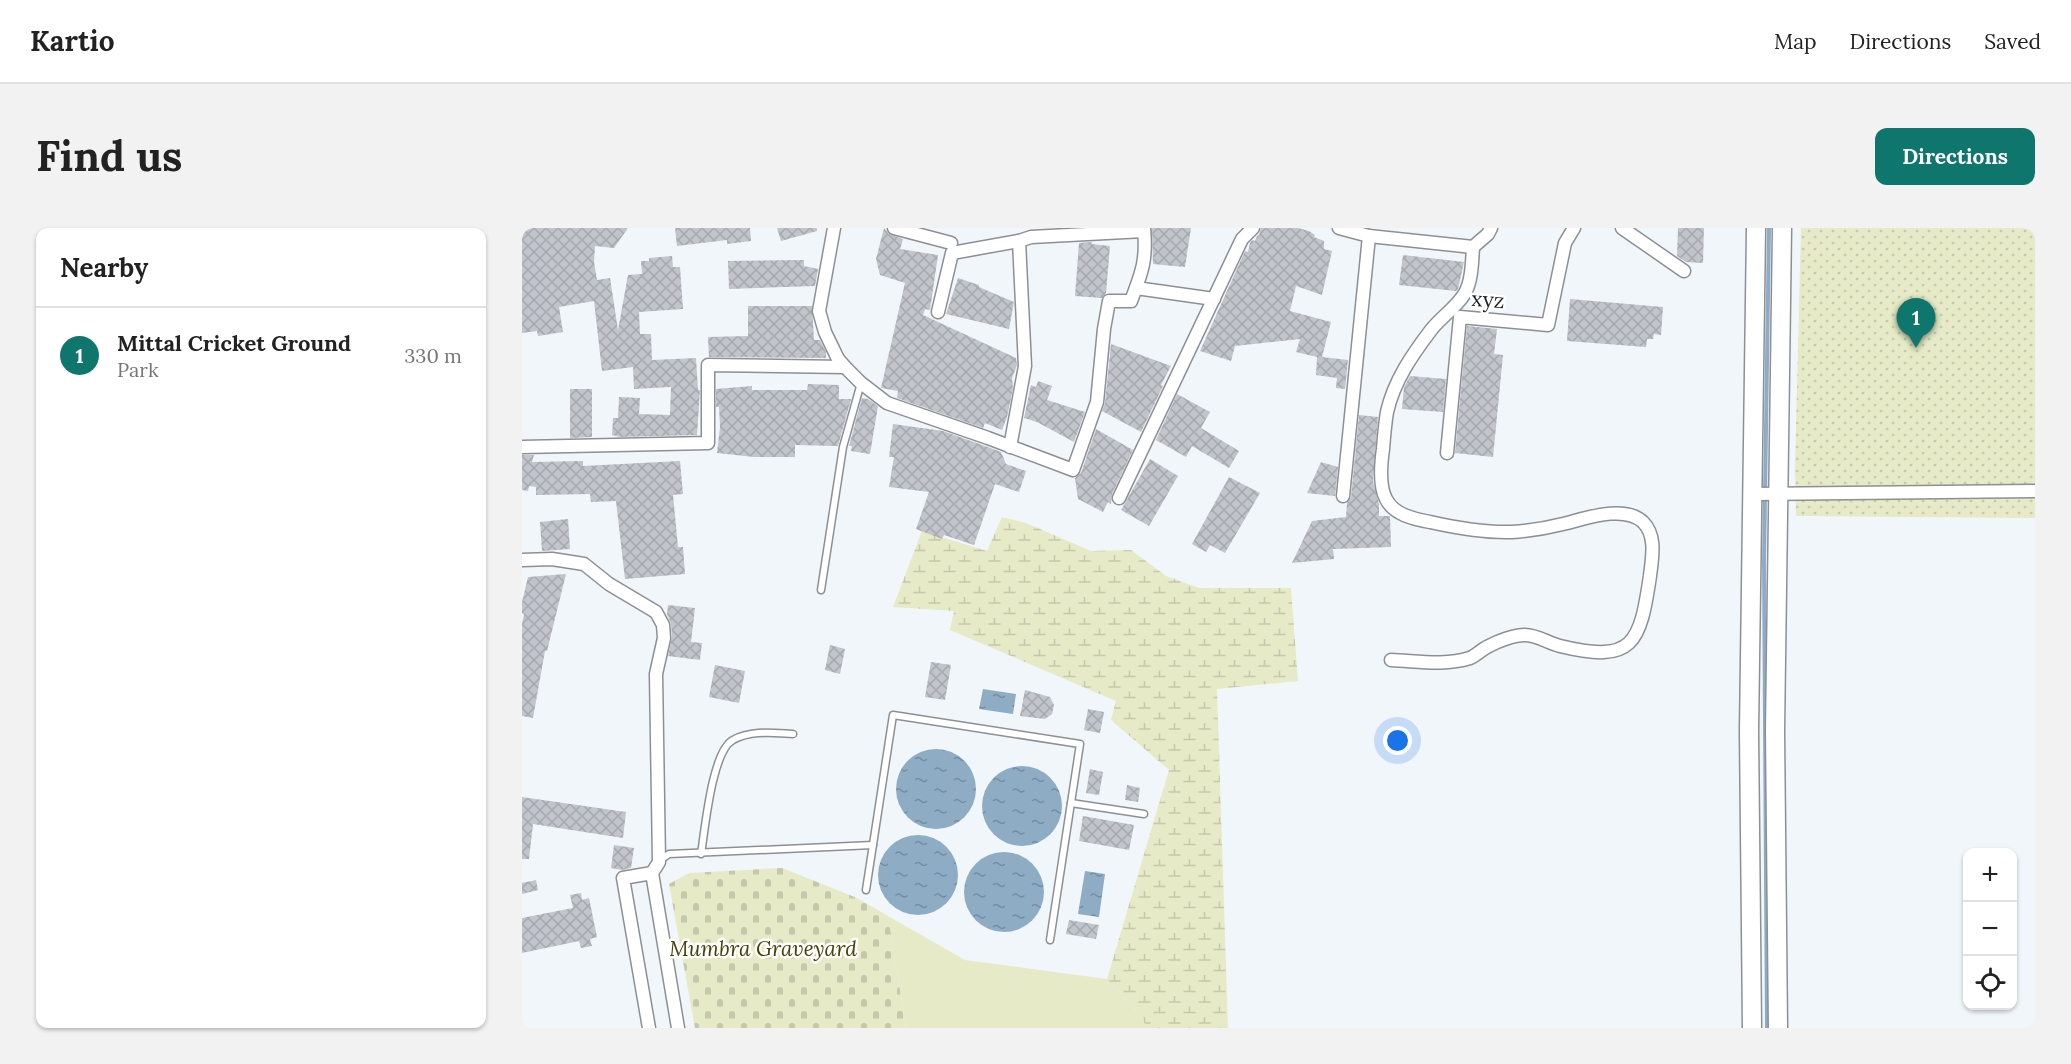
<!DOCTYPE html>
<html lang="en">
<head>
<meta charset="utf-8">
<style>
  body { margin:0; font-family:Lora,serif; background:#f2f2f2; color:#222 }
  .controls { position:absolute; right:18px; bottom:18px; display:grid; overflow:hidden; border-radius:12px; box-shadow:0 2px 4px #0004 }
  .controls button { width:54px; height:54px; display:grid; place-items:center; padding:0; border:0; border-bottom:2px solid #e0e0e0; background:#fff; color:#222; font:30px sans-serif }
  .you { position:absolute; left:876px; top:513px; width:21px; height:21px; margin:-15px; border:4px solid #fff; border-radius:50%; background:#1a73e8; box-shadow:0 0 0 9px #1a73e833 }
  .badge { display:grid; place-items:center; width:39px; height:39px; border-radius:50%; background:#0f766e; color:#fff; font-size:20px; font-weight:700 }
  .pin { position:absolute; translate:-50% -50px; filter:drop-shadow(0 2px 3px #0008) }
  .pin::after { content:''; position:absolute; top:32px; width:21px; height:18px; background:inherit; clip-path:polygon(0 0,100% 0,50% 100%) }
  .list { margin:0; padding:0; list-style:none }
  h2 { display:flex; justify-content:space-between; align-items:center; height:78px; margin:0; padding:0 24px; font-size:26px }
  h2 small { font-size:20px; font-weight:400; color:#767676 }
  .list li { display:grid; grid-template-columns:39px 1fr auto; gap:18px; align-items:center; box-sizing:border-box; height:96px; padding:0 24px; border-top:2px solid #e0e0e0 }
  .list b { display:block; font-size:22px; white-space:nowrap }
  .list p { margin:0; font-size:20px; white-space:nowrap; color:#767676 }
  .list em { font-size:20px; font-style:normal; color:#767676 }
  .icon { flex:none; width:33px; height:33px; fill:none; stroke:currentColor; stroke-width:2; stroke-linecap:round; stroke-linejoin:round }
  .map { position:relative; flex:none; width:1513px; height:800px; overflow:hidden; border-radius:12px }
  header { display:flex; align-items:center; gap:36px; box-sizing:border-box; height:84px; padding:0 30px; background:#fff; border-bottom:2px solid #e0e0e0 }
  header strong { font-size:28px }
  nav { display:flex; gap:33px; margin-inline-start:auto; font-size:21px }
  .intro { display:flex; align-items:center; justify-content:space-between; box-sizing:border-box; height:144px; padding:0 36px }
  h1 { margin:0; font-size:42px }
  .button { padding:15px 27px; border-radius:12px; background:#0f766e; color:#fff; font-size:21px; font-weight:700 }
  main { display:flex; gap:36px; padding:0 36px }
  aside { flex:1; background:#fff; border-radius:12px; box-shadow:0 2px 4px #0004 }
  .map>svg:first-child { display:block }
  .grass { fill:#e6eac6 }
  .wetland { fill:url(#wetland-marsh) }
  .cemetery { fill:url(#cemetery-stones) }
  .park { fill:url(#park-dots) }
  .water { fill:url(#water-ripples) }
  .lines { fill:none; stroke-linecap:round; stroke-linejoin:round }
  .stream { stroke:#8eadc5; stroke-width:4 }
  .building { fill:url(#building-cross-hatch) }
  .lane-casing { stroke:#8c9095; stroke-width:9 }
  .street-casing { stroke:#8c9095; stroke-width:15 }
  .secondary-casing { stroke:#8c9095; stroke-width:21 }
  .lane { stroke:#fff; stroke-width:6 }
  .street { stroke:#fff; stroke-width:12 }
  .secondary { stroke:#fff; stroke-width:18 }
  .labels { text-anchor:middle; stroke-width:5; stroke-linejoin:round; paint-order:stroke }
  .street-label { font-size:21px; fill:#1b1d1f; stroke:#fff }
  .park-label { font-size:21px; font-style:italic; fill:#414406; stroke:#fff }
</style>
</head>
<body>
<header>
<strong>Kartio</strong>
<nav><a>Map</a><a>Directions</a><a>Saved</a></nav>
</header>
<div class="intro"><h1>Find us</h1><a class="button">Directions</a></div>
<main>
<aside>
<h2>Nearby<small></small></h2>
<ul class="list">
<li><span class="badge">1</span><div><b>Mittal Cricket Ground</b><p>Park</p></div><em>330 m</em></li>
</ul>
</aside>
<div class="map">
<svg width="1513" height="800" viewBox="0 0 1513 800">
  <defs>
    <pattern id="wetland-marsh" width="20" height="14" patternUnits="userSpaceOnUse" patternTransform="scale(1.5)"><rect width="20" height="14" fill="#e6eac6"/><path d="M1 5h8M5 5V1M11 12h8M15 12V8" fill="none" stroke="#c5c8aa"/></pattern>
    <pattern id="cemetery-stones" width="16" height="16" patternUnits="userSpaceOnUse" patternTransform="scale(1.5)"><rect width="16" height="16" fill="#e6eac6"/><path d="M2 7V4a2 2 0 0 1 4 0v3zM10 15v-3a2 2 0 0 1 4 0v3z" fill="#c5c8aa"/></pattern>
    <pattern id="park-dots" width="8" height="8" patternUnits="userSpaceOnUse" patternTransform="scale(1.5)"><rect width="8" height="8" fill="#e6eac6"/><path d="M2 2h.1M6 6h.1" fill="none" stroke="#c5c8aa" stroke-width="1.8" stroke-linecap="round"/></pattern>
    <pattern id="water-ripples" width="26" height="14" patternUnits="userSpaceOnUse" patternTransform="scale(1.5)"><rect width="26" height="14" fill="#8eadc5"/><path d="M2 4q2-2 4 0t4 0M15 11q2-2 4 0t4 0" fill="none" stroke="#738c9f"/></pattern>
    <pattern id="building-cross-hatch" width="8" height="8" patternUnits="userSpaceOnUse" patternTransform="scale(1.5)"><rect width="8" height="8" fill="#c1c5cb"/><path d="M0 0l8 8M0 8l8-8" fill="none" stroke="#a5a9ae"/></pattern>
  </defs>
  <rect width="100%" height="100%" fill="#f1f6fb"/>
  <!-- grass -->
  <polygon class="grass" points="366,688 443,732 585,751 621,791 624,800 384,800"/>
  <!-- wetland -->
  <polygon class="wetland" points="480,289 504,295 569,323 609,322 644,348 677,360 769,360 776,453 695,461 706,800 624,800 621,791 585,751 647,542 589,492 594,473 428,402 432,383 371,379 400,303 465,323"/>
  <!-- cemetery -->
  <polygon class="cemetery" points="260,640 335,670 366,688 384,800 173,800 147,656 167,645"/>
  <!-- park -->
  <polygon class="park" points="1279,0 1513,0 1513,290 1274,288 1273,239"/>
  <!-- water -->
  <g class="water">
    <polygon points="461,461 494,466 491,486 457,481"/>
    <circle cx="414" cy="561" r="40"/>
    <circle cx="500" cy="578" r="40"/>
    <circle cx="396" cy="647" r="40"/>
    <circle cx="482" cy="664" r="40"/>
    <polygon points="563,643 583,646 577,689 556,686"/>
  </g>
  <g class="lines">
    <!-- stream -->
    <polyline class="stream" points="1245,800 1242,334 1247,0"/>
  </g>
  <!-- building -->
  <g class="building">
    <polygon points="0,0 106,0 92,20 73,18 72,34 75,52 88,50 96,102 106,47 120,46 119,33 127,33 127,30 150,28 151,39 158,39 161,81 117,84 118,106 129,106 130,132 174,130 176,162 178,162 175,207 98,209 90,207 91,190 96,190 97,169 118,170 117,186 148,187 149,159 112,161 111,139 80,143 72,73 37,79 41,104 16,108 15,103 0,105"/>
    <polygon points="153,0 228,0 229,13 205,16 205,12 155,18"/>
    <polygon points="255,0 295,0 295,3 259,13"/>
    <polygon points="362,0 367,6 381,11 378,21 416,27 408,82 403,81 401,87 494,130 495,137 490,150 491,160 485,189 480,202 463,195 461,200 375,170 376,163 359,160 383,55 358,47 354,31"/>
    <polygon points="630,0 669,0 663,39 631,36"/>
    <polygon points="739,0 776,0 787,3 793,7 792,9 802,13 802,21 810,23 800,67 774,58 768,83 809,94 800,129 826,132 823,161 814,160 815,150 794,147 795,129 774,124 778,111 713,118 709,133 678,123 723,23 726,24 728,15 730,12 733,13 735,8 737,7"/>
    <polygon points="1156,0 1182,0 1181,35 1164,34 1155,28"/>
    <polygon points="570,14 570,16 588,18 584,65 580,70 553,68 557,15"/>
    <polygon points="881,27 942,34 936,61 934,63 877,57"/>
    <polygon points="282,32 282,38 296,41 293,58 207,61 206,33"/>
    <polygon points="436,50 457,57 457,59 492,74 487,101 424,86"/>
    <polygon points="1048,71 1141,79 1139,107 1132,106 1131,111 1125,111 1124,119 1045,113"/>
    <polygon points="226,78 290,78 292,112 298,112 304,124 304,130 187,129 186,109 226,108"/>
    <polygon points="945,98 975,101 972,126 981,127 971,229 933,225"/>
    <polygon points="589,116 649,138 639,157 641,158 619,204 580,183 583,175"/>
    <polygon points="888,148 924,151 921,184 880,181 882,159"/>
    <polygon points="516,153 530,158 525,172 563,184 552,214 515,194 502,190 509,157 514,159"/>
    <polygon points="286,156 317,157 317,171 329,171 316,218 273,217 273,229 232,229 195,225 198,199 197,179 194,179 194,161 230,158 230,162 285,162"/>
    <polygon points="48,161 70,161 70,209 48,210"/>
    <polygon points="655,166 688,184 679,200 717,223 707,240 670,218 664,229 634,212"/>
    <polygon points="340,170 346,171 356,178 348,226 329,223 330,218 327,218"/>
    <polygon points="837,187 856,189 851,254 857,276 857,288 868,288 869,319 811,321 812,331 770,335 790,293 824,289 825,275 829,269"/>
    <polygon points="371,196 421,203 463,218 479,224 484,236 504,243 497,264 473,256 452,317 422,307 420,311 394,301 407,264 367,259 372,229 367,229"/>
    <polygon points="574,201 611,222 590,266 589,276 586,274 581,284 556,271 553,250 559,245"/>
    <polygon points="0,227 12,227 10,234 61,233 61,238 158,233 161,266 151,267 156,319 161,319 163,346 103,351 94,273 69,274 68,266 14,267 14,259 7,258 6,263 0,262"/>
    <polygon points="628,231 656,248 627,298 599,282"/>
    <polygon points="799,234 816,239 813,268 785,265"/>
    <polygon points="707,249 738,265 703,325 688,317 684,324 670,316"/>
    <polygon points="46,291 48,321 20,323 18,294"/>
    <polygon points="44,346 25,423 23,423 11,490 0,488 0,396 2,386 0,385 0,374 6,349"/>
    <polygon points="146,377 173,380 169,414 180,415 178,432 146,428 150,409 149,396 145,386"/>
    <polygon points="308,417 323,421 318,446 303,442"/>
    <polygon points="409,434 429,437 423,472 403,469"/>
    <polygon points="193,437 223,443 217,475 187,469"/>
    <polygon points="503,462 528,469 532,477 530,486 523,491 498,488"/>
    <polygon points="566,481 582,484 578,505 562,502"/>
    <polygon points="568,541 581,544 577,567 564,565"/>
    <polygon points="605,557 618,560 616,574 603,572"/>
    <polygon points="0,569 104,584 101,610 11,596 7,631 0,631"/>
    <polygon points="561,588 612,597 607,622 557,613"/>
    <polygon points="92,617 112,620 109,640 100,642 89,640"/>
    <polygon points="14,652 16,662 0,666 0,655"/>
    <polygon points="59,665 60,672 67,670 75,709 68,711 70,718 59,720 57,713 0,725 0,690 51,680 48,667"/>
    <polygon points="547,692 577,697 574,711 544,706"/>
  </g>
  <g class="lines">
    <defs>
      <g id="lane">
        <polyline points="299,362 321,219 339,155"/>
        <polyline points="549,575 622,586"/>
        <path d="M179,626C183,601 190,523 211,512C229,502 251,505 271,506"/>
        <polyline points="138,632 147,626 351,617"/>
        <polyline points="344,662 371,487 558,516 528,712"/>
      </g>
      <g id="street">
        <path d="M312,0L297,83L303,104L316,131L323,139L339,155L365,175L466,210L551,242L575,174L582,101L587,73H609C620,44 625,32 622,0"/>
        <polyline points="372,0 429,15"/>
        <polyline points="817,0 847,8 951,19 966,6 969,0"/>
        <polyline points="1100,0 1162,43"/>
        <polyline points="614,60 692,71"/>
        <polyline points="416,84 430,25 497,13 509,9 622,3"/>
        <polyline points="0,219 186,215 186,137 323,139"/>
        <polyline points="488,219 503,138 497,13"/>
        <polyline points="925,225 938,89 1026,97 1043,15 1052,0"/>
        <polyline points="1230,266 1513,263"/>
        <polyline points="821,268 847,8"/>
        <polyline points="597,270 720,11 731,0"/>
        <polyline points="0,332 30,331 62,336 87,356 134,384 141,397 142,410 134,446 137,634 130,645"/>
        <path d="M869,432C896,433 922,438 948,430C955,427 960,421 967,418C976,413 992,407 1003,407C1015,407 1026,415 1038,418C1112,436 1118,415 1128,348C1130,330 1135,308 1121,294C1102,276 1062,291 1041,296C1025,300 1007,303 990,304C962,305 935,300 908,294C892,291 872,287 864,271C857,258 859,235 861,221C862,208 863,196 865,184C872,153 890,127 909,102C919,89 935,79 943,65C950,52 950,34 951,19"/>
        <polyline points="127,800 101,650 130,645 156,800"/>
      </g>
      <g id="secondary">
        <polyline points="1230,800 1227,503 1234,0"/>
        <polyline points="1256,800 1253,503 1260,0"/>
      </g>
    </defs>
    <!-- lane casing -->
    <use href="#lane" class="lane-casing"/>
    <!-- street casing -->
    <use href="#street" class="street-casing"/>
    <!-- secondary casing -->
    <use href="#secondary" class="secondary-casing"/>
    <!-- lane -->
    <use href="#lane" class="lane"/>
    <!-- street -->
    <use href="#street" class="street"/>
    <!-- secondary -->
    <use href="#secondary" class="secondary"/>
  </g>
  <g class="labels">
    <!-- street labels -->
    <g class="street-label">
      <text transform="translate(966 72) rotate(4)" y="7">xyz</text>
    </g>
    <!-- park labels -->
    <g class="park-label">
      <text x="241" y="728">Mumbra Graveyard</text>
    </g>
  </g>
</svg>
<div class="controls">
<button>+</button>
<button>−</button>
<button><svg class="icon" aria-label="locate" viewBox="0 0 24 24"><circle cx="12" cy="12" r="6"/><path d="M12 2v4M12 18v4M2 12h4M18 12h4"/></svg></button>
</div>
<div class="you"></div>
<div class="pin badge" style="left:1394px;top:120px">1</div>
</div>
</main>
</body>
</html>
